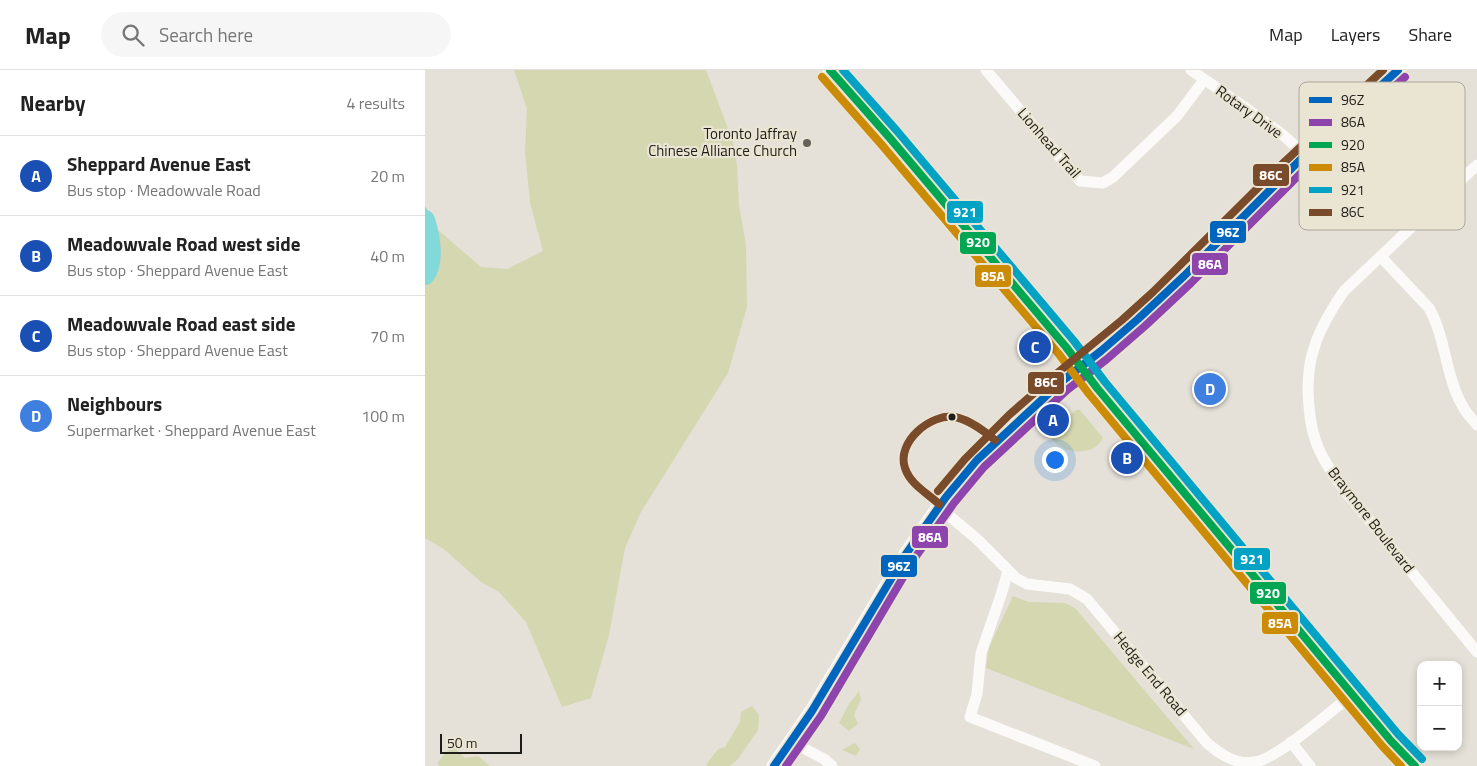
<!DOCTYPE html>
<html lang="en">
<head>
<meta charset="utf-8">
<style>
  body { margin:0; font-family:"Titillium Web",sans-serif; background:#f6f6f6; color:#222 }
  .controls { position:absolute; right:15px; bottom:15px; display:grid; overflow:hidden; border-radius:10px; box-shadow:0 2px 8px #0003 }
  .controls button { width:45px; height:45px; display:grid; place-items:center; padding:0; border:0; border-bottom:1px solid #e0e0e0; background:#fff; color:#222; font:25px sans-serif }
  .scale { position:absolute; left:15px; bottom:12px; width:82px; box-sizing:border-box; padding-left:5px; border:2px solid #1f1d17; border-top:0; font-size:14px; line-height:18px; white-space:nowrap; color:#1f1d17; -webkit-text-stroke:4px #eae4d3; paint-order:stroke }
  .you { position:absolute; left:629px; top:389px; width:18px; height:18px; margin:-12px; border:4px solid #fff; border-radius:50%; background:#1a73e8; box-shadow:0 0 0 8px #1a73e833 }
  .badge { display:grid; place-items:center; width:32px; height:32px; border-radius:50%; background:#64625b; color:#fff; font-size:16px; font-weight:700 }
  .pin { position:absolute; translate:-50% -50%; border:2px solid #fff; box-shadow:0 1px 5px #0006 }
  .list { margin:0; padding:0; list-style:none }
  h2 { display:flex; justify-content:space-between; align-items:center; height:65px; margin:0; padding:0 20px; font-size:21px }
  h2 small { font-size:16px; font-weight:400; color:#767676 }
  .list li { display:grid; grid-template-columns:32px 1fr auto; gap:15px; align-items:center; box-sizing:border-box; height:80px; padding:0 20px; border-top:1px solid #e0e0e0 }
  .list b { display:block; font-size:19px; white-space:nowrap }
  .list p { margin:0; font-size:16px; white-space:nowrap; color:#767676 }
  .list em { font-size:16px; font-style:normal; color:#767676 }
  .icon { flex:none; width:28px; height:28px; fill:none; stroke:currentColor; stroke-width:2; stroke-linecap:round; stroke-linejoin:round }
  .map { position:relative; flex:none; width:1052px; height:696px; overflow:hidden }
  header { display:flex; align-items:center; gap:30px; box-sizing:border-box; height:70px; padding:0 25px; background:#fff; border-bottom:1px solid #e0e0e0 }
  header strong { font-size:24px }
  nav { display:flex; gap:28px; margin-inline-start:auto; font-size:18px }
  .search { width:350px; height:45px; background:#f6f6f6; display:flex; align-items:center; gap:12px; box-sizing:border-box; padding:0 18px; border-radius:28px; color:#767676; font-size:19px }
  main { display:flex }
  aside { flex:1; background:#fff }
  .map>svg:first-child { display:block }
  .green { fill:#d5d7b1 }
  .water { fill:#83d8da }
  .lines { fill:none; stroke-linecap:round; stroke-linejoin:round }
  .river { stroke:#83d8da; stroke-width:20 }
  .minor { stroke:#fbfaf9; stroke-width:11 }
  .secondary { stroke:#fbfaf9; stroke-width:15 }
  .bus-1-casing { stroke:#eae4d3; stroke-width:11 }
  .bus-2-casing { stroke:#eae4d3; stroke-width:11 }
  .bus-3-casing { stroke:#eae4d3; stroke-width:11 }
  .bus-4-casing { stroke:#eae4d3; stroke-width:11 }
  .bus-5-casing { stroke:#eae4d3; stroke-width:11 }
  .bus-6-casing { stroke:#eae4d3; stroke-width:11 }
  .bus-1 { stroke:#0065bd; stroke-width:8 }
  .bus-2 { stroke:#8e44ad; stroke-width:8 }
  .bus-3 { stroke:#00a651; stroke-width:8 }
  .bus-4 { stroke:#cc8b05; stroke-width:8 }
  .bus-5 { stroke:#02a2c5; stroke-width:8 }
  .bus-6 { stroke:#7a4b2a; stroke-width:8 }
  .poi-dot { fill:#64625b; stroke:#eae4d3; stroke-width:2 }
  .bus-dot { fill:#1f1d17; stroke:#eae4d3; stroke-width:2 }
  .labels { text-anchor:middle; stroke-width:4.5; stroke-linejoin:round; paint-order:stroke }
  .street-label { font-size:15px; fill:#1f1d17; stroke:#eae4d3 }
  .poi-label { font-size:15px; fill:#1f1d17; stroke:#eae4d3; text-anchor:end }
  .key { fill:#eae4d3; stroke:#ada89b; stroke-width:1 }
  .key-label { font-size:14px; fill:#1f1d17 }
  .line-badge { stroke:#eae4d3; stroke-width:2 }
  .badge-label { font-size:14px; text-anchor:middle; font-weight:bold; fill:#fff }
</style>
</head>
<body>
<header>
<strong>Map</strong>
<div class="search"><svg class="icon" aria-label="search" viewBox="0 0 24 24"><circle cx="10" cy="10" r="6"/><path d="M15 15l6 6"/></svg>Search here</div>
<nav><a>Map</a><a>Layers</a><a>Share</a></nav>
</header>
<main>
<aside>
<h2>Nearby<small>4 results</small></h2>
<ul class="list">
<li><span class="badge" style="background:#1a4fb4">A</span><div><b>Sheppard Avenue East</b><p>Bus stop · Meadowvale Road</p></div><em>20 m</em></li>
<li><span class="badge" style="background:#1a4fb4">B</span><div><b>Meadowvale Road west side</b><p>Bus stop · Sheppard Avenue East</p></div><em>40 m</em></li>
<li><span class="badge" style="background:#1a4fb4">C</span><div><b>Meadowvale Road east side</b><p>Bus stop · Sheppard Avenue East</p></div><em>70 m</em></li>
<li><span class="badge" style="background:#3f7fe0">D</span><div><b>Neighbours</b><p>Supermarket · Sheppard Avenue East</p></div><em>100 m</em></li>
</ul>
</aside>
<div class="map">
<svg width="1052" height="696" viewBox="0 0 1052 696">
  <rect width="100%" height="100%" fill="#e5e1d8"/>
  <!-- green -->
  <g class="green">
    <polygon points="89,0 281,0 308,72 312,95 314,135 321,175 322,237 303,303 216,442 200,478 184,565 166,628 137,637 101,552 74,522 56,512 20,480 0,468 0,206 11,181 13,160 56,197 82,199 118,181 105,133 100,81 102,39"/>
    <path d="M651,340H655L678,368C668,389 632,384 624,364Z"/>
    <polygon points="588,526 604,532 640,533 650,538 769,679 561,598 564,577"/>
    <polygon points="434,621 436,629 429,645 433,654 424,661 414,653 424,634"/>
    <polygon points="327,636 334,645 333,660 313,689 305,696 283,696 281,695 293,679 300,677 315,652 316,642"/>
    <polygon points="430,673 435,679 431,686 417,680"/>
    <polygon points="27,676 40,688 53,686 65,696 14,696 12,693"/>
  </g>
  <!-- water -->
  <polygon class="water" points="0,136 13,160 11,181 0,206"/>
  <g class="lines">
    <!-- river -->
    <path class="river" d="M0,150C5,165 10,192 0,205"/>
    <!-- minor -->
    <g class="minor">
      <polyline points="561,0 655,111 678,113 688,107 752,46 779,10"/>
      <polyline points="766,0 825,41 858,65 880,85"/>
      <path d="M1052,95L919,221C893,259 879,289 884,336C885,350 887,363 893,377C901,396 913,412 926,428L1052,582"/>
      <path d="M956,187L1004,238C1022,270 1020,309 1040,340C1043,345 1048,350 1052,355"/>
      <path d="M514,437L553,470L591,508L602,514L645,519L662,529L782,673C796,685 811,695 830,692C852,689 908,639 928,624"/>
      <polyline points="583,501 576,525 556,583 552,624 545,647 670,696"/>
      <polyline points="367,672 399,689 407,696"/>
      <polyline points="866,672 885,696"/>
    </g>
    <!-- secondary -->
    <g class="secondary">
      <polyline points="405,0 464,67 641,277 672,318 928,624 985,696"/>
      <polyline points="349,696 387,641 481,484 521,427 552,390 636,312 676,281 713,249 759,206 880,85 973,0"/>
    </g>
    <defs>
      <polyline id="bus-1" points="349,696 387,641 481,484 521,427 552,390 636,312 676,281 713,249 759,206 880,85 973,0"/>
      <polyline id="bus-2" points="361,696 396,646 489,489 529,433 559,397 642,320 682,289 720,256 766,213 887,92 980,7"/>
      <polyline id="bus-3" points="405,0 464,67 641,277 672,318 966,671 990,696"/>
      <polyline id="bus-4" points="397,7 456,74 633,283 664,324 958,677 976,696"/>
      <polyline id="bus-5" points="418,0 472,61 649,271 680,312 973,664 997,689"/>
      <g id="bus-6">
        <polyline points="513,421 540,389 584,345 631,304 697,250 728,222 853,98 958,0"/>
        <path d="M514,434C502,423 485,414 480,398C471,372 506,343 530,347C545,350 559,361 570,370"/>
      </g>
    </defs>
    <!-- bus-1 casing -->
    <use href="#bus-1" class="bus-1-casing"/>
    <!-- bus-2 casing -->
    <use href="#bus-2" class="bus-2-casing"/>
    <!-- bus-3 casing -->
    <use href="#bus-3" class="bus-3-casing"/>
    <!-- bus-4 casing -->
    <use href="#bus-4" class="bus-4-casing"/>
    <!-- bus-5 casing -->
    <use href="#bus-5" class="bus-5-casing"/>
    <!-- bus-6 casing -->
    <use href="#bus-6" class="bus-6-casing"/>
    <!-- bus-1 -->
    <use href="#bus-1" class="bus-1"/>
    <!-- bus-2 -->
    <use href="#bus-2" class="bus-2"/>
    <!-- bus-3 -->
    <use href="#bus-3" class="bus-3"/>
    <!-- bus-4 -->
    <use href="#bus-4" class="bus-4"/>
    <!-- bus-5 -->
    <use href="#bus-5" class="bus-5"/>
    <!-- bus-6 -->
    <use href="#bus-6" class="bus-6"/>
  </g>
  <!-- markers -->
  <circle class="poi-dot" cx="382" cy="73" r="5"/>
  <circle class="bus-dot" cx="527" cy="347" r="4.5"/>
  <g class="labels">
    <!-- street labels -->
    <g class="street-label">
      <text transform="translate(824 42) rotate(36)" y="5">Rotary Drive</text>
      <text transform="translate(624 73) rotate(49)" y="5">Lionhead Trail</text>
      <text transform="translate(946 450) rotate(52)" y="5">Braymore Boulevard</text>
      <text transform="translate(725 604) rotate(50)" y="5">Hedge End Road</text>
    </g>
    <!-- poi labels -->
    <g class="poi-label">
      <text x="372" y="69">Toronto Jaffray<tspan x="372" dy="17">Chinese Alliance Church</tspan></text>
    </g>
  </g>
  <!-- legend -->
  <rect x="874" y="12" width="166" height="148" rx="8" class="key"/>
  <rect x="884" y="27" width="23" height="6" fill="#0065bd"/>
  <rect x="884" y="49" width="23" height="7" fill="#8e44ad"/>
  <rect x="884" y="72" width="23" height="6" fill="#00a651"/>
  <rect x="884" y="94" width="23" height="7" fill="#cc8b05"/>
  <rect x="884" y="117" width="23" height="6" fill="#02a2c5"/>
  <rect x="884" y="139" width="23" height="7" fill="#7a4b2a"/>
  <g class="key-label">
    <text x="916" y="35">96Z</text>
    <text x="916" y="57">86A</text>
    <text x="916" y="80">920</text>
    <text x="916" y="102">85A</text>
    <text x="916" y="125">921</text>
    <text x="916" y="147">86C</text>
  </g>
  <g class="line-badge">
    <rect x="827" y="93" width="38" height="24" rx="5" fill="#7a4b2a"/>
    <rect x="521" y="130" width="38" height="24" rx="5" fill="#02a2c5"/>
    <rect x="784" y="150" width="38" height="24" rx="5" fill="#0065bd"/>
    <rect x="534" y="161" width="38" height="24" rx="5" fill="#00a651"/>
    <rect x="766" y="182" width="38" height="24" rx="5" fill="#8e44ad"/>
    <rect x="549" y="194" width="38" height="24" rx="5" fill="#cc8b05"/>
    <rect x="602" y="301" width="38" height="24" rx="5" fill="#7a4b2a"/>
    <rect x="486" y="455" width="38" height="24" rx="5" fill="#8e44ad"/>
    <rect x="808" y="477" width="38" height="24" rx="5" fill="#02a2c5"/>
    <rect x="455" y="484" width="38" height="24" rx="5" fill="#0065bd"/>
    <rect x="824" y="511" width="38" height="24" rx="5" fill="#00a651"/>
    <rect x="836" y="541" width="38" height="24" rx="5" fill="#cc8b05"/>
  </g>
  <g class="badge-label">
    <text x="846" y="110">86C</text>
    <text x="540" y="147">921</text>
    <text x="803" y="167">96Z</text>
    <text x="553" y="177">920</text>
    <text x="785" y="199">86A</text>
    <text x="568" y="211">85A</text>
    <text x="621" y="317">86C</text>
    <text x="505" y="472">86A</text>
    <text x="827" y="494">921</text>
    <text x="474" y="501">96Z</text>
    <text x="843" y="528">920</text>
    <text x="855" y="558">85A</text>
  </g>
</svg>
<div class="controls">
<button>+</button>
<button>−</button>
</div>
<div class="scale">50 m</div>
<div class="you"></div>
<div class="pin badge" style="left:628px;top:350px;background:#1a4fb4">A</div>
<div class="pin badge" style="left:702px;top:388px;background:#1a4fb4">B</div>
<div class="pin badge" style="left:610px;top:277px;background:#1a4fb4">C</div>
<div class="pin badge" style="left:785px;top:319px;background:#3f7fe0">D</div>
</div>
</main>
</body>
</html>
